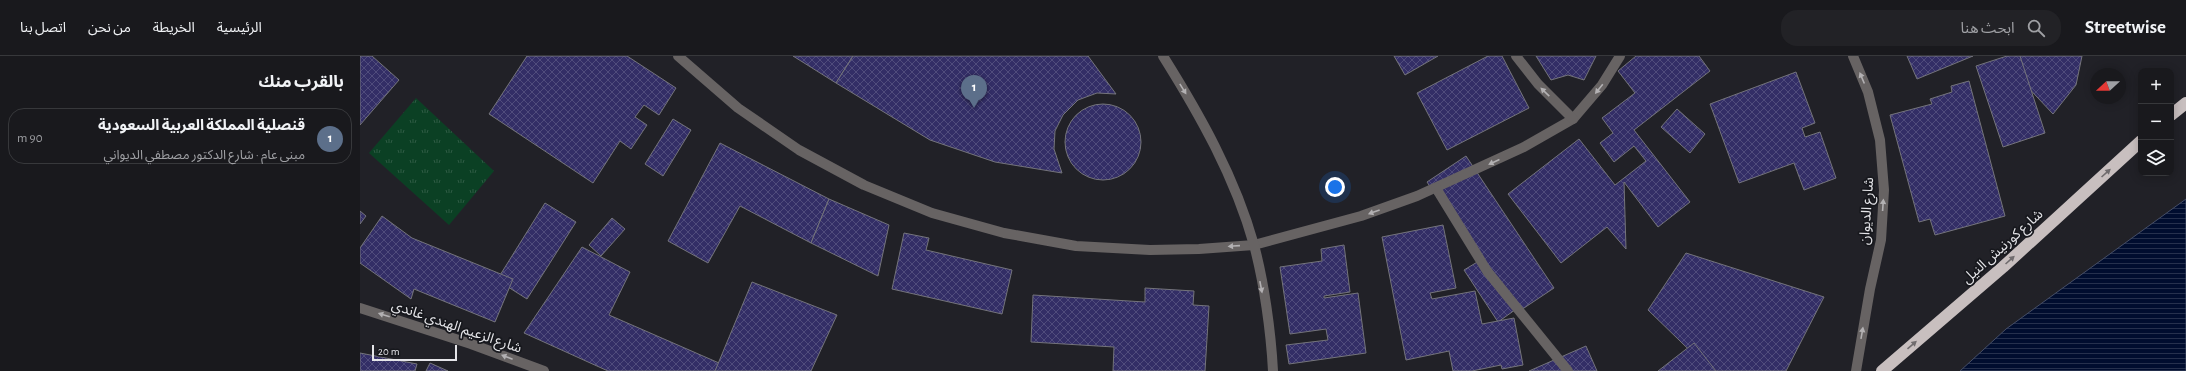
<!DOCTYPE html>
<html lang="ar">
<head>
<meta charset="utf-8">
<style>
  body { margin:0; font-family:"Alegreya Sans","Noto Sans Arabic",sans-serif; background:#222226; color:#f1f3f6; direction:rtl }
  .controls { position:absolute; right:12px; top:12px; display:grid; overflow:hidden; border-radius:8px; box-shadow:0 2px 10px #0003 }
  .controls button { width:36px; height:36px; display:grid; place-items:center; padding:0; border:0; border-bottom:1px solid #37383b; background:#19191d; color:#f1f3f6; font:20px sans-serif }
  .compass { position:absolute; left:1730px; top:12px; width:36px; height:36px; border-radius:50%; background:#19191d; box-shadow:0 2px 10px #0003; rotate:249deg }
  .scale { position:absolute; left:12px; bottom:10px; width:85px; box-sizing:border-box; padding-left:4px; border:2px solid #e5e5e9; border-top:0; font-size:11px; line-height:14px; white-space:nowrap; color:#e5e5e9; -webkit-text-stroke:3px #17181d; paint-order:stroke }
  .you { position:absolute; left:975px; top:131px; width:14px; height:14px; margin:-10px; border:3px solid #fff; border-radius:50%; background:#1a73e8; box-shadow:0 0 0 6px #1a73e833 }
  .badge { display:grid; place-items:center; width:26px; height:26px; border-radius:50%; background:#ea580c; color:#fff; font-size:13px; font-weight:700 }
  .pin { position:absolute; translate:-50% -33px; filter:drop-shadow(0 1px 2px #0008) }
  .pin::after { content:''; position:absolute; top:21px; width:14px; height:12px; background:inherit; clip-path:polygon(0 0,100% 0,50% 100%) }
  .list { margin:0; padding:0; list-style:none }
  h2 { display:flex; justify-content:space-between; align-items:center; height:52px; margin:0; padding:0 16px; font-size:17px }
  h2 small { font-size:13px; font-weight:400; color:#9fa0a4 }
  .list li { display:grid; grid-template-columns:26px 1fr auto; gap:12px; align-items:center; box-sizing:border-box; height:56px; margin:0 8px 8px; padding:0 8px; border:1px solid #37383b; border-radius:16px }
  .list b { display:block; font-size:15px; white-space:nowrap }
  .list p { margin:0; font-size:13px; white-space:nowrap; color:#9fa0a4 }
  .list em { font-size:13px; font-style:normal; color:#9fa0a4 }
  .icon { flex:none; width:22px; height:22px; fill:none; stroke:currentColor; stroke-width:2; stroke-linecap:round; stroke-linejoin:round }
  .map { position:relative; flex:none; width:1826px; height:315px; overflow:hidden; direction:ltr }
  header { display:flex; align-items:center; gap:24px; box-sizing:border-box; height:56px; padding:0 20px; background:#19191d; border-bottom:1px solid #37383b }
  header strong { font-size:19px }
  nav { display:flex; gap:22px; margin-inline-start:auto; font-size:14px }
  .search { width:280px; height:36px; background:#222226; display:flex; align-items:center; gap:10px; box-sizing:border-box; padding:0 14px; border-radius:16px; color:#9fa0a4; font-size:15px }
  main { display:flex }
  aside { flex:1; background:#19191d }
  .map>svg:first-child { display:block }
  .park { fill:url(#park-tufts) }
  .water { fill:url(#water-rules); stroke:#454e67 }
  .building { fill:url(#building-cross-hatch); stroke:#74747b }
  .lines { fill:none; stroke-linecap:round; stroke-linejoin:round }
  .street { stroke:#676363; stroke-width:10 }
  .highway { stroke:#c8bfbf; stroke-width:12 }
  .oneway { fill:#b3b1b3 }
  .oneway2 { fill:#706c6e }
  .labels { text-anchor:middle; stroke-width:3.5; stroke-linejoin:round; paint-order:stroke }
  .street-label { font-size:14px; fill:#e5e5e9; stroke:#17181d }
</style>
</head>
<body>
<header>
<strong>Streetwise</strong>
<div class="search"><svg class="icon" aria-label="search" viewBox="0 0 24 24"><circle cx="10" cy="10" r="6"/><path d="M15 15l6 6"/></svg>ابحث هنا</div>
<nav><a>الرئيسية</a><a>الخريطة</a><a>من نحن</a><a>اتصل بنا</a></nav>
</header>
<main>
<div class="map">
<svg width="1826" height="315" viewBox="0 0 1826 315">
  <defs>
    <pattern id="park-tufts" width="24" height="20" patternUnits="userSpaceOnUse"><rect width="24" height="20" fill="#0b4024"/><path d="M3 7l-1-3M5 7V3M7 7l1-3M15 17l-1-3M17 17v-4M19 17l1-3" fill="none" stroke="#2e5b44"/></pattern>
    <pattern id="water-rules" width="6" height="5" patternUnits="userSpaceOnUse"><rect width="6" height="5" fill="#000d2f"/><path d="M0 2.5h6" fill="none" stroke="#25304d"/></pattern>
    <pattern id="building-cross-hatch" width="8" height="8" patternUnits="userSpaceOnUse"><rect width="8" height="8" fill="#332e66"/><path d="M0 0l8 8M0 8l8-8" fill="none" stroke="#504c7c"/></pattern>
  </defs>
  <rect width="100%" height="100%" fill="#212127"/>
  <!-- park -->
  <polygon class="park" points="56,42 134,115 89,169 9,97"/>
  <!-- water -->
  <polygon class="water" points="1826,143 1826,315 1600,315 1646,273"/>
  <!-- building -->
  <g class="building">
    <polygon points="0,0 12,0 39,24 0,69"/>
    <polygon points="167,0 267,0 316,32 299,59 284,49 275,61 287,69 271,93 260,85 233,127 129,58"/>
    <polygon points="433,0 493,0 476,27"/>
    <polygon points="493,0 728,0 756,38 737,37 718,44 703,59 695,75 694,93 702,117 635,106 570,84 476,27"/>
    <polygon points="1034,0 1078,0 1045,19"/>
    <polygon points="1128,0 1142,0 1169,52 1087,94 1057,37"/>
    <polygon points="1176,0 1236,0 1224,24 1208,19 1191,24"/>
    <polygon points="1276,0 1339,0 1350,15 1274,74 1330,146 1298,171 1264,126 1266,193 1247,171 1201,207 1148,138 1219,83 1255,129 1286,105 1274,90 1254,106 1240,87 1253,77 1242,62 1275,37 1258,15"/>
    <polygon points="1547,0 1613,0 1557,23"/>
    <polygon points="1647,0 1722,0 1716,29 1693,58 1647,9"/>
    <polygon points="1647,0 1660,0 1685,77 1643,91 1616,10"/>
    <polygon points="1436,16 1455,67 1442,72 1445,81 1460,76 1476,122 1444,134 1434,107 1379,127 1350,48"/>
    <polygon points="1609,25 1645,160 1575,179 1570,163 1559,166 1530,59 1572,48 1570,43 1592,36 1591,30"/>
    <circle cx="743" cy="86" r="38"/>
    <polygon points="1317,53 1345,78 1330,97 1301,71"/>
    <polygon points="313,63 331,74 303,120 285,108"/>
    <polygon points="360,87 469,143 451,187 380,150 348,207 308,185"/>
    <polygon points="1106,100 1194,232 1161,254 1159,251 1138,266 1104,214 1119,205 1067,126"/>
    <polygon points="469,143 529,169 518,220 451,187"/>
    <polygon points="185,147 216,166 167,243 137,224"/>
    <polygon points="0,155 6,160 0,168"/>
    <polygon points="22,160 52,182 153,223 135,266 54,233 51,243 0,207 0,192"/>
    <polygon points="252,162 265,173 241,200 229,189"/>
    <polygon points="1083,169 1096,232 1070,237 1072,243 1115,235 1122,268 1154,262 1163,309 1142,313 1141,309 1112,315 1093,315 1089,295 1046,304 1022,181"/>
    <polygon points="544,177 569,182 566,194 652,214 642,258 532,233"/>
    <polygon points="984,189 990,236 964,240 964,242 998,237 1006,297 929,308 926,289 968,284 966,273 930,278 920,211 962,205 961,193"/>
    <polygon points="222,191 270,216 249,259 359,307 355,315 248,315 164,277"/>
    <polygon points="1326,197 1464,241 1426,315 1351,315 1288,254"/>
    <polygon points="392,226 477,259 451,315 355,315"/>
    <polygon points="785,232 834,235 833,249 849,250 845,315 753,315 754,291 671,286 673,239 785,246"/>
    <polygon points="1334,287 1356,315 1298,315"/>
    <polygon points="1226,290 1237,315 1169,315"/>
    <polygon points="0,297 57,308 55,315 0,315"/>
    <polygon points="70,307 88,315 66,315"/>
  </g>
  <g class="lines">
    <!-- street -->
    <g class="street">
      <polyline points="318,0 378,52 439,94 504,129 572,157 644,177 716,190 790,194 839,193 894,189 1001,160 1057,140 1164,91 1213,63 1242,29 1260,0"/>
      <path d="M803,0C840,59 875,121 894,189C904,226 911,276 913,315"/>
      <polyline points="1156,0 1178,28 1213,63"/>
      <polyline points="1493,0 1508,36 1520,84 1524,134 1521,184 1510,233 1496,315"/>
      <polyline points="1076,132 1127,215 1208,315"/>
      <polyline points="0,252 111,288 184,315"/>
    </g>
    <!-- highway -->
    <g class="highway">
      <polyline points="1811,59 1826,47"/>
      <polyline points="1522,315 1643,211 1781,85"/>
    </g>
  </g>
  <!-- one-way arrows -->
  <defs><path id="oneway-solid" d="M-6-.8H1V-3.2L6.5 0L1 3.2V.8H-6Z"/></defs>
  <g class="oneway">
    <use href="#oneway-solid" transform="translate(1502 22) rotate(-113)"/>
    <use href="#oneway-solid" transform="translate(823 33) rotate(58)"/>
    <use href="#oneway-solid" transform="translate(1239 33) rotate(129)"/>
    <use href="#oneway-solid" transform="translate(1185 36) rotate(-136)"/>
    <use href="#oneway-solid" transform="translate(1134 106) rotate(155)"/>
    <use href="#oneway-solid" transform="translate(1523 149) rotate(-86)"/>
    <use href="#oneway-solid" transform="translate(1014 156) rotate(160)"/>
    <use href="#oneway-solid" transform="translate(874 190) rotate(176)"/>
    <use href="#oneway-solid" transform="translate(901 231) rotate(79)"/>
    <use href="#oneway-solid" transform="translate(24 259) rotate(-163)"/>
    <use href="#oneway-solid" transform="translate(1502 277) rotate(-80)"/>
    <use href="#oneway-solid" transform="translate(147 301) rotate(-159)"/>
  </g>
  <g class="oneway2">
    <use href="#oneway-solid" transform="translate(1746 117) rotate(-42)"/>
    <use href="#oneway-solid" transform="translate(1650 204) rotate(-42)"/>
    <use href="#oneway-solid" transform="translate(1552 289) rotate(-41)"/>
  </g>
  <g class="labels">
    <!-- street labels -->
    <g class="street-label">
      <text transform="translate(1506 155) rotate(-86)" y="5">شارع الديوان</text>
      <text transform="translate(1642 190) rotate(-42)" y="5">شارع كورنيش النيل</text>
      <text transform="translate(97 270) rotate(19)" y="5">شارع الزعيم الهندي غاندي</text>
    </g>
  </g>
</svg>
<div class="controls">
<button>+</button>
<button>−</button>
<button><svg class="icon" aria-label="layers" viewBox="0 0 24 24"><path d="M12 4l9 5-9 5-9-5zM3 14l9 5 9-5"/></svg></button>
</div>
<svg class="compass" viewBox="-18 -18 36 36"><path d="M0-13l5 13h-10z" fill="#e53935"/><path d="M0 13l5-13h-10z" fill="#9fa0a4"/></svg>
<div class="scale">20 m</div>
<div class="you"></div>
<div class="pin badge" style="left:614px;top:52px;background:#5c6f8a">1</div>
</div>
<aside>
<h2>بالقرب منك<small></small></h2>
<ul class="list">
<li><span class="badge" style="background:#5c6f8a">1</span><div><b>قنصلية المملكة العربية السعودية</b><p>مبنى عام · شارع الدكتور مصطفي الديواني</p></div><em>90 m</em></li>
</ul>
</aside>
</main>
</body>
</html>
